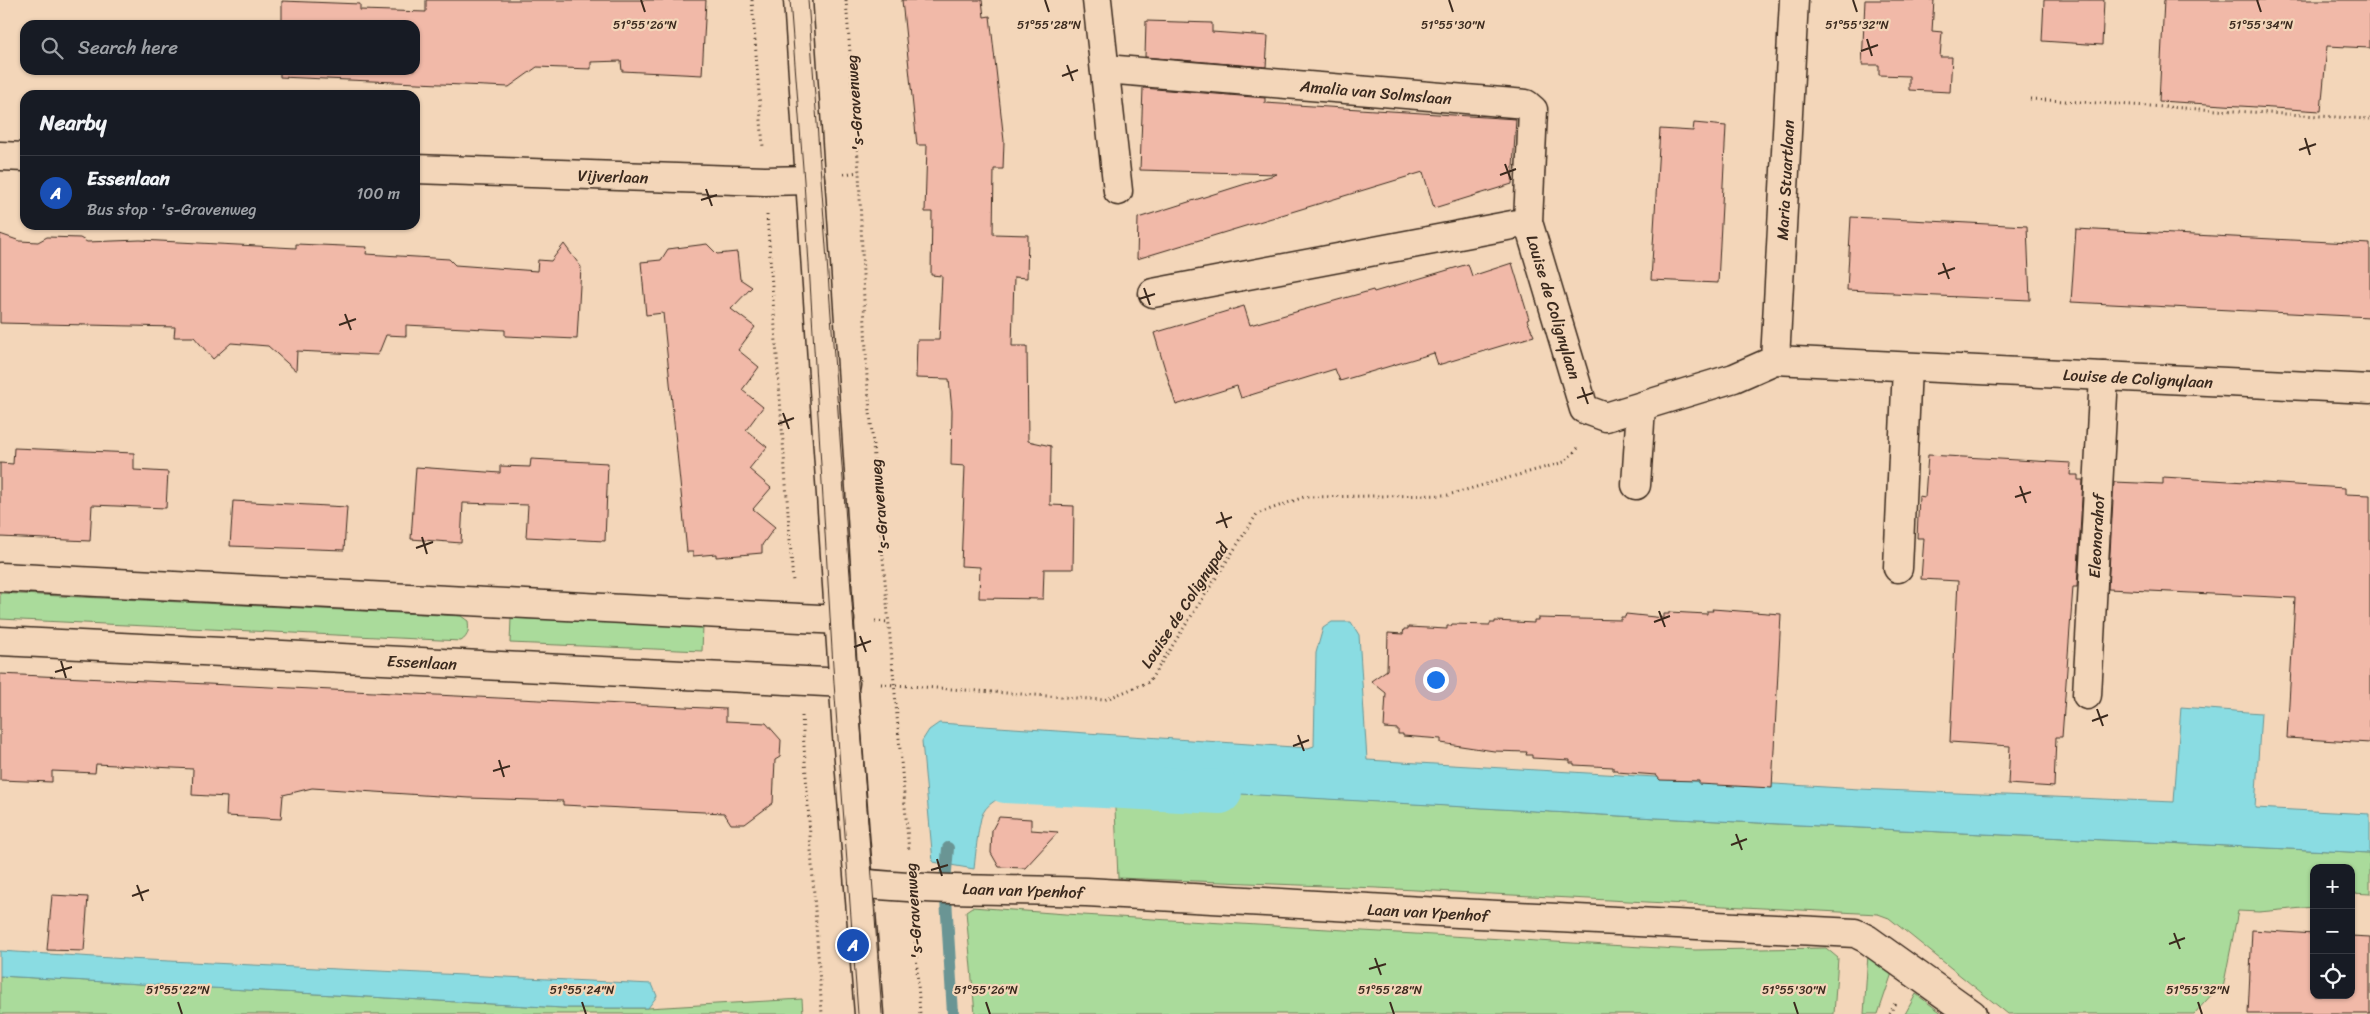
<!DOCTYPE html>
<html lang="en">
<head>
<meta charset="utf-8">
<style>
  body { margin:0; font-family:Sriracha,sans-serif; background:#242831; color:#f1f3f6 }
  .controls { position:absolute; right:15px; bottom:15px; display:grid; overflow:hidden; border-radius:10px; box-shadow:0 1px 4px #0004 }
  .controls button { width:45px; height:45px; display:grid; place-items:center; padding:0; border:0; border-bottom:1px solid #363941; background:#171b24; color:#f1f3f6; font:25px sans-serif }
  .you { position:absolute; left:1435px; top:679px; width:18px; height:18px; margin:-12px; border:4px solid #fff; border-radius:50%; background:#1a73e8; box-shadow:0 0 0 8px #1a73e833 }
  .badge { display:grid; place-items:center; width:32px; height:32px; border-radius:50%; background:#c8321e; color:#fff; font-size:16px; font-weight:700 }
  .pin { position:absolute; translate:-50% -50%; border:2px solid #fff; box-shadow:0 1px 5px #0006 }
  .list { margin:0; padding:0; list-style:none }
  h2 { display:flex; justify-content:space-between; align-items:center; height:65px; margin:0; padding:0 20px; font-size:21px }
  h2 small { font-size:16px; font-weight:400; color:#9ea1a6 }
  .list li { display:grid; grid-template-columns:32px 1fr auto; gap:15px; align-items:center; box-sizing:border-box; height:75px; padding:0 20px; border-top:1px solid #363941 }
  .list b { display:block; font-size:19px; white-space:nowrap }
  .list p { margin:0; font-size:16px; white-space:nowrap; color:#9ea1a6 }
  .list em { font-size:16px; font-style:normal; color:#9ea1a6 }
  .icon { flex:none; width:28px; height:28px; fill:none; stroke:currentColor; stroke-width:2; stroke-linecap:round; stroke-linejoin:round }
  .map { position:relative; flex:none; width:2370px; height:1014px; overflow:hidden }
  .search { position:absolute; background:#171b24; box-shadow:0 1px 4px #0004; left:20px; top:20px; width:400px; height:55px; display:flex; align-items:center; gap:12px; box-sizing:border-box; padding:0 18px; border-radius:15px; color:#9ea1a6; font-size:19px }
  .panel { position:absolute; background:#171b24; box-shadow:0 1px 4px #0004; left:20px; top:90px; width:400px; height:140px; border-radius:15px }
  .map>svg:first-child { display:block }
  .green { fill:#aadb9b; stroke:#72825c }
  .water { fill:#8adce2; stroke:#6a9594 }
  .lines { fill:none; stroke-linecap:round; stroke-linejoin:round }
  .stream { stroke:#6a9594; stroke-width:12 }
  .canal { stroke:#8adce2; stroke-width:44 }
  .building { fill:#f1b9a8; stroke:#3b2a1e }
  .minor-casing { stroke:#3b2a1e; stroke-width:31 }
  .path { stroke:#3b2a1e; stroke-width:3; stroke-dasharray:1 4; stroke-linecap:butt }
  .minor { stroke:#f3d6b9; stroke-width:28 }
  .tram { stroke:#3b2a1e; stroke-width:1 }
  .ticks { fill:none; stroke:#3b2a1e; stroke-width:2 }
  .labels { text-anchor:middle; stroke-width:4.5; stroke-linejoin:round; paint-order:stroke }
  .street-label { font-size:16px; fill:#3b2a1e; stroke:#f3d6b9 }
  .ticks-label { font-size:12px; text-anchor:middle; fill:#3b2a1e; stroke:#f3d6b9; stroke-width:4.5; stroke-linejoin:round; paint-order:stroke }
</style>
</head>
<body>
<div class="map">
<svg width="2370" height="1014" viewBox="0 0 2370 1014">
  <rect width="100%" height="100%" fill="#f3d6b9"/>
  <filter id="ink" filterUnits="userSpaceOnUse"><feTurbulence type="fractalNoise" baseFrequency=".02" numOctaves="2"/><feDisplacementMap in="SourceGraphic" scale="10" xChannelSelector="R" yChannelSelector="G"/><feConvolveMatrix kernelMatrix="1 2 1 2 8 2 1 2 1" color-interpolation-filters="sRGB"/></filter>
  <g filter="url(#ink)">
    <!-- green -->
    <g class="green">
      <path d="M0,593L461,616L468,621C469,629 469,636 461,641L0,619Z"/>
      <polygon points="511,618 703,626 702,651 510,643"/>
      <polygon points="1114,786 1637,817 2370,853 2370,894 2351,893 2351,868 2314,868 2314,907 2259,912 2238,911 2223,988 2215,991 2194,1014 2008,1014 1889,918 1878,914 1377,888 1118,878"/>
      <polygon points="972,907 1065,914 1695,950 1826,948 1838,958 1834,1014 975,1014 966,911"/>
      <polygon points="1868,954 1892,973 1878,1014 1864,1014"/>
      <polygon points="0,976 563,1008 648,1008 802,999 803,1014 0,1014"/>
      <polygon points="1916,994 1943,1014 1905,1014"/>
    </g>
    <!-- water -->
    <g class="water">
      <path d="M1332,622H1351L1359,635L1367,760L1859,789L2174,802L2181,707L2261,713L2255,808L2370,814V853L1637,817L1068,784C1043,788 989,789 981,818C977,834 976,852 974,869L933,862L922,741L929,730L939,723L1308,748L1314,746L1316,653L1323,628Z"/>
      <polygon points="0,951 127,959 652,984 657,996 648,1008 563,1008 0,976"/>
    </g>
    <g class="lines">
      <!-- stream -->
      <polyline class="stream" points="948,848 945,882 953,1014"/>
      <!-- canal -->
      <polyline class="canal" points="1005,781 1220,792"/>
    </g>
    <!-- building -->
    <g class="building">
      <polygon points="426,0 706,0 702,75 622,71 621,61 591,62 591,69 537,67 509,87 280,77 280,70 415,70 415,25 282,25 282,1 360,4 360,10 426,12"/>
      <polygon points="902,0 982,0 984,17 990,16 1004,141 1003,169 994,169 993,234 1028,235 1027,278 1014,277 1012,346 1027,346 1028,441 1051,446 1050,505 1074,506 1073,569 1044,569 1043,599 979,598 980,567 961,566 965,466 951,465 952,411 949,379 916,378 917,340 939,340 942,276 931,275 932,212 925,212 927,145 917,145"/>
      <polygon points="1865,0 1934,0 1932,31 1942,32 1940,57 1952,57 1950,92 1909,90 1909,76 1879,75 1879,65 1862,65"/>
      <polygon points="2044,0 2104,0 2102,45 2042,41"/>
      <polygon points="2164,0 2370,0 2370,48 2327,46 2321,111 2159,101"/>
      <polygon points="1146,21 1212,23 1212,32 1268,36 1266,67 1145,57"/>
      <polygon points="1143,88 1265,98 1265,103 1516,119 1512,184 1434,208 1423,172 1137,259 1138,218 1277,174 1140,170"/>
      <polygon points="1694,123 1726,126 1718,283 1651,280 1660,129 1693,131"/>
      <polygon points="1851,217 2027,226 2030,300 1893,294 1893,292 1847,290"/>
      <polygon points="2076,229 2370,244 2370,317 2071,302"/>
      <polygon points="0,234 20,241 38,242 47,237 80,238 87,242 140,240 296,248 296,244 367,247 366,254 449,259 455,265 537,271 538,260 551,261 564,244 581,267 577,339 505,336 505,330 406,325 406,336 386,335 378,355 297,351 296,371 268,346 231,343 213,359 194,337 174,337 175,327 0,323"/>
      <polygon points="707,244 717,254 737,252 740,279 752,287 731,309 755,327 738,350 759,367 742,390 763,407 746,430 767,447 749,469 771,488 753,509 775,527 762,545 762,553 716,557 716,554 693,556 693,552 687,552 663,313 646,315 641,262 661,260 668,249"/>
      <polygon points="1512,263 1529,319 1527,320 1534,336 1438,365 1434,353 1340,381 1335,369 1241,398 1237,386 1176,405 1154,333 1244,306 1250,325 1373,290 1374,292 1468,264 1472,276"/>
      <polygon points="14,448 134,453 134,470 168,472 166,508 92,505 90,541 0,537 0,463 13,464"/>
      <polygon points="1928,455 2071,463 2070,475 2078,475 2078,480 2083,480 2077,587 2073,587 2062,737 2056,737 2054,787 2008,784 2010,746 1950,742 1958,581 1921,579 1924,538 1917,538 1919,496 1925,497"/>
      <polygon points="531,459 608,463 605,541 526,537 528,505 463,503 461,543 411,539 416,467 500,473 500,466 530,467"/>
      <polygon points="2163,477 2345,488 2345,494 2370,495 2370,743 2287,738 2295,598 2108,589 2114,482 2163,484"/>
      <polygon points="233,501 347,507 344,550 230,546"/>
      <polygon points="1712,609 1781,614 1772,788 1699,784 1699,781 1660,780 1656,775 1617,772 1617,770 1613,770 1613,767 1574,765 1574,763 1570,763 1570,760 1532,758 1532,755 1526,755 1527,752 1494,751 1441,743 1441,739 1403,736 1403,734 1398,734 1398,729 1384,728 1386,693 1371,681 1387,670 1388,633 1403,634 1404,629 1408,629 1408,627 1447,629 1447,626 1451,626 1452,624 1490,625 1490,623 1495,623 1495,621 1534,623 1534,620 1538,620 1538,618 1621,620 1621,617 1625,617 1626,614 1664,618 1664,614 1669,614 1669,612 1707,614 1707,611 1713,611"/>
      <polygon points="0,674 726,709 726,721 766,723 781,740 780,757 775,760 773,803 745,824 731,824 724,813 563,805 563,801 470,798 312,788 283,795 281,819 226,816 227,797 192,795 193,769 96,764 95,773 52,771 52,782 0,780"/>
      <polygon points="999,817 1031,819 1031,830 1058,832 1025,868 999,867 991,853 992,830"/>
      <polygon points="52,895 88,897 84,951 47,950"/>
      <polygon points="2252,930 2314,934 2314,995 2351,995 2351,936 2370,937 2370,1014 2248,1014"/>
    </g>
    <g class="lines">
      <defs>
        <g id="minor">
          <polyline points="798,0 847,735 869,1014"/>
          <polyline points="1097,0 1118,191"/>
          <polyline points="1105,69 1526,104 1533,110 1528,222 1584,409 1606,417 1734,378 1775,360 2370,389"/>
          <polyline points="0,156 25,157"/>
          <polyline points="415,169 765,181 810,180"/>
          <polyline points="1153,293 1528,222"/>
          <polyline points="1775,360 1794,0"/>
          <polyline points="1636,485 1641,407"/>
          <polyline points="1898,568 1907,367"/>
          <polyline points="0,577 840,620"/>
          <polyline points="0,641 845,683"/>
          <polyline points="2087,695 2104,376"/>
          <path d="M859,883C940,892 1022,888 1104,893C1354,908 1605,921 1855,933L1867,939L1972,1014"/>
        </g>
      </defs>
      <!-- minor casing -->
      <use href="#minor" class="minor-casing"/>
      <!-- path -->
      <g class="path">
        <polyline points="752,0 763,147"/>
        <polyline points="846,0 859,172 867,378 909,851"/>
        <polyline points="2030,99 2370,119"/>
        <polyline points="844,174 859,172"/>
        <polyline points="767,215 793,583"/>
        <polyline points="875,621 890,622"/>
        <polyline points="881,684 1104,700 1149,682 1257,514 1304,497 1448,495 1564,462 1580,446"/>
        <polyline points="802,716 822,1014"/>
        <polyline points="914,922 920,1014"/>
        <polyline points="1890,1014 1895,1003"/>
      </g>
      <!-- minor -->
      <use href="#minor" class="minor"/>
      <!-- tram -->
      <g class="tram">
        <polyline points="790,0 804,181 834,683 858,1014"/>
        <polyline points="808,0 882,1014"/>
      </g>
    </g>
  </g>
  <!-- ticks -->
  <path class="ticks" d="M641,0L645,12M1045,0L1049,12M1449,0L1453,12M1853,0L1857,12M2257,0L2261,12M1867,39L1872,56M1861,51L1878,45M1067,65L1073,81M1062,76L1078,70M2305,138L2310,155M2299,150L2316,144M1505,164L1511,180M1500,175L1516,169M706,189L712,206M701,200L717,195M1943,263L1949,279M1938,274L1955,268M1144,288L1150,305M1139,299L1155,294M345,314L351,330M339,325L356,319M1582,387L1588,404M1577,398L1593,393M783,413L789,429M778,424L794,418M2020,486L2026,503M2015,497L2031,492M1221,512L1227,528M1216,523L1232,517M422,537L427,554M416,548L433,542M1659,611L1665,627M1654,622L1670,616M860,636L866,652M854,647L871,641M61,661L66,678M55,672L72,667M2097,709L2103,726M2092,721L2108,715M1298,735L1304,751M1293,746L1309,740M499,760L504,777M493,771L510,766M1736,834L1742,850M1731,845L1747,839M937,859L942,876M931,870L948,865M137,885L143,901M132,896L149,890M2174,933L2180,949M2169,944L2185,938M1375,958L1381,975M1369,969L1386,964M178,1002L182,1014M582,1002L586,1014M986,1002L990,1014M1390,1002L1394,1014M1794,1002L1798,1014M2198,1002L2202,1014"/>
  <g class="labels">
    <!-- street labels -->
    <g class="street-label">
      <text transform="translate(1376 92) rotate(5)" y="6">Amalia van Solmslaan</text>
      <text transform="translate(854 103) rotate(-94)" y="6">'s-Gravenweg</text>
      <text transform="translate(613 176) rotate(2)" y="6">Vijverlaan</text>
      <text transform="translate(1785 180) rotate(-87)" y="6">Maria Stuartlaan</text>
      <text transform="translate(1554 307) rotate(73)" y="6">Louise de Colignylaan</text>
      <text transform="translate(2138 378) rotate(3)" y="6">Louise de Colignylaan</text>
      <text transform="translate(879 507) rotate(-95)" y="6">'s-Gravenweg</text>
      <text transform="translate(2096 536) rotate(-87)" y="6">Eleonorahof</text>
      <text transform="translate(1184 605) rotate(-57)" y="6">Louise de Colignypad</text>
      <text transform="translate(422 662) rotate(3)" y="6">Essenlaan</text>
      <text transform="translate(1023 890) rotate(2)" y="6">Laan van Ypenhof</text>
      <text transform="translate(913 911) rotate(-94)" y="6">'s-Gravenweg</text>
      <text transform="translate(1428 912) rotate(3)" y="6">Laan van Ypenhof</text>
    </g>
  </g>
  <g class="ticks-label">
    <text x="1453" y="29">51°55'30"N</text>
    <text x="2261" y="29">51°55'34"N</text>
    <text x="645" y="29">51°55'26"N</text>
    <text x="1049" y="29">51°55'28"N</text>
    <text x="1857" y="29">51°55'32"N</text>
    <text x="178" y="994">51°55'22"N</text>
    <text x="582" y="994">51°55'24"N</text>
    <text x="986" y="994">51°55'26"N</text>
    <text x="1390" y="994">51°55'28"N</text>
    <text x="1794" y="994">51°55'30"N</text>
    <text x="2198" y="994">51°55'32"N</text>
  </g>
</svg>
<div class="controls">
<button>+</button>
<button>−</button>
<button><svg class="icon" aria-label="locate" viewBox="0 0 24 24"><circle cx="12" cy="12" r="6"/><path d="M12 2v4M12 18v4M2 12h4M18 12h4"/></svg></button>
</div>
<div class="you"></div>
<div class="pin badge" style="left:853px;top:945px;background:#1a4fb4">A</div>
<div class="search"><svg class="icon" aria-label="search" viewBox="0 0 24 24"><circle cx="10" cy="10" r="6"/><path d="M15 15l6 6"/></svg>Search here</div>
<section class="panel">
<h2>Nearby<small></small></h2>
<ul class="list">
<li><span class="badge" style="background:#1a4fb4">A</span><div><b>Essenlaan</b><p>Bus stop · 's-Gravenweg</p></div><em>100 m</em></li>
</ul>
</section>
</div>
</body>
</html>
